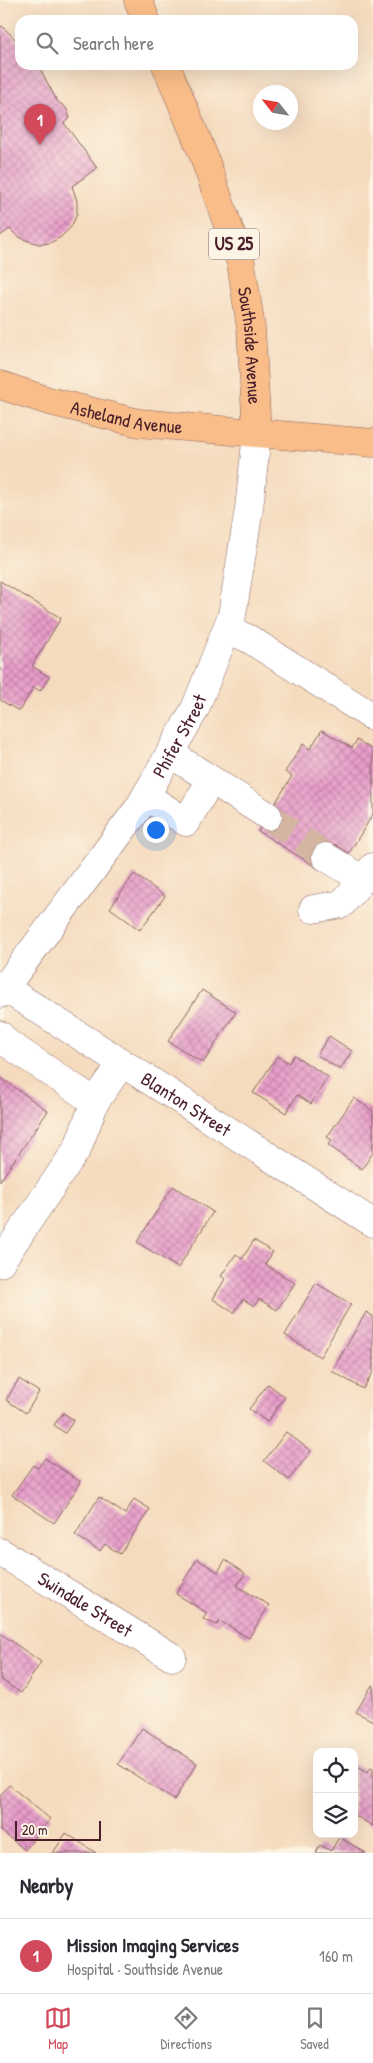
<!DOCTYPE html>
<html lang="en">
<head>
<meta charset="utf-8">
<style>
  body { margin:0; font-family:"Patrick Hand",sans-serif; background:#f2f2f3; color:#2b2b33 }
  .controls { position:absolute; right:15px; bottom:15px; display:grid; overflow:hidden; border-radius:10px; box-shadow:0 5px 20px #0002 }
  .controls button { width:45px; height:45px; display:grid; place-items:center; padding:0; border:0; border-bottom:1px solid #e1e1e2; background:#fff; color:#2b2b33; font:25px sans-serif }
  .compass { position:absolute; left:253px; top:85px; width:45px; height:45px; border-radius:50%; background:#fff; box-shadow:0 5px 20px #0002; rotate:301deg }
  .scale { position:absolute; left:15px; bottom:12px; width:86px; box-sizing:border-box; padding-left:5px; border:2px solid #4a1f2b; border-top:0; font-size:14px; line-height:18px; white-space:nowrap; color:#4a1f2b; -webkit-text-stroke:4px #fcf5e5; paint-order:stroke }
  .you { position:absolute; left:155px; top:829px; width:18px; height:18px; margin:-12px; border:4px solid #fff; border-radius:50%; background:#1a73e8; box-shadow:0 0 0 8px #1a73e833 }
  .badge { display:grid; place-items:center; width:32px; height:32px; border-radius:50%; background:#d1495b; color:#fff; font-size:16px; font-weight:700 }
  .pin { position:absolute; translate:-50% -41px; filter:drop-shadow(0 1px 2px #0008) }
  .pin::after { content:''; position:absolute; top:26px; width:18px; height:15px; background:inherit; clip-path:polygon(0 0,100% 0,50% 100%) }
  .list { margin:0; padding:0; list-style:none }
  h2 { display:flex; justify-content:space-between; align-items:center; height:65px; margin:0; padding:0 20px; font-size:21px }
  h2 small { font-size:16px; font-weight:400; color:#7c7c81 }
  .list li { display:grid; grid-template-columns:32px 1fr auto; gap:15px; align-items:center; box-sizing:border-box; height:75px; padding:0 20px; border-top:1px solid #e1e1e2 }
  .list b { display:block; font-size:19px; white-space:nowrap }
  .list p { margin:0; font-size:16px; white-space:nowrap; color:#7c7c81 }
  .list em { font-size:16px; font-style:normal; color:#7c7c81 }
  .icon { flex:none; width:28px; height:28px; fill:none; stroke:currentColor; stroke-width:2; stroke-linecap:round; stroke-linejoin:round }
  .map { position:relative; flex:none; width:373px; height:1853px; overflow:hidden }
  .search { position:absolute; background:#fff; box-shadow:0 5px 20px #0002; left:15px; right:15px; top:15px; height:55px; display:flex; align-items:center; gap:12px; box-sizing:border-box; padding:0 18px; border-radius:15px; color:#7c7c81; font-size:19px }
  .sheet { height:140px; background:#fff }
  nav { display:flex; justify-content:space-around; align-items:center; box-sizing:border-box; height:70px; border-top:1px solid #e1e1e2; background:#fff; font-size:14px; color:#7c7c81 }
  nav a { display:grid; justify-items:center; gap:2px }
  nav .on { color:#d1495b }
  .map>svg:first-child { display:block }
  .building { fill:url(#building-cross-hatch) }
  .lines { fill:none; stroke-linecap:round; stroke-linejoin:round }
  .minor-tunnel { stroke:#d3b5a1; stroke-width:28; stroke-dasharray:28 14; stroke-linecap:butt }
  .minor-casing { stroke:#86615e; stroke-width:29 }
  .major-casing { stroke:#86615e; stroke-width:29 }
  .minor { stroke:#fff; stroke-width:28 }
  .major { stroke:#f8bd89; stroke-width:28 }
  .labels { text-anchor:middle; stroke-width:4; stroke-linejoin:round; paint-order:stroke }
  .shield { fill:#fcf5e5; stroke:#7f5f63; stroke-width:1 }
  .shield-label { font-size:18px; font-weight:bold; fill:#4a1f2b }
  .street-label { font-size:19px; fill:#4a1f2b; stroke:#fcf5e5 }
</style>
</head>
<body>
<div class="map">
<svg width="373" height="1853" viewBox="0 0 373 1853">
  <defs>
    <pattern id="building-cross-hatch" width="8" height="8" patternUnits="userSpaceOnUse" patternTransform="scale(1.25)"><rect width="8" height="8" fill="#e89dca"/><path d="M0 0l8 8M0 8l8-8" fill="none" stroke="#be7fa4"/></pattern>
  </defs>
  <rect width="100%" height="100%" fill="#fcf5e5"/>
  <filter id="ink" filterUnits="userSpaceOnUse"><feTurbulence type="fractalNoise" baseFrequency=".02" numOctaves="2"/><feDisplacementMap in="SourceGraphic" scale="10" xChannelSelector="R" yChannelSelector="G"/><feConvolveMatrix kernelMatrix="1 2 1 2 8 2 1 2 1" color-interpolation-filters="sRGB"/></filter>
  <filter id="wash" filterUnits="userSpaceOnUse"><feTurbulence type="fractalNoise" baseFrequency=".0096" numOctaves="4" result="noise"/><feDisplacementMap in="SourceGraphic" scale="20" xChannelSelector="R" yChannelSelector="G"/><feGaussianBlur stdDeviation="1.12" result="paint"/><feColorMatrix in="noise" values="0 0 0 0 0 0 0 0 0 0 0 0 0 0 0 0 0 1.4 0 .05"/><feComposite in="paint" operator="in"/></filter>
  <g filter="url(#wash)">
    <rect width="100%" height="100%" fill="#f5dbbe"/>
    <g id="blocks">
      <!-- building -->
      <g class="building">
        <polygon points="2,26 20,44 20,65 38,65 57,101 66,108 70,118 64,123 97,168 72,186 77,201 77,214 71,227 61,237 50,243 39,244 26,240 17,236 10,229 0,236 0,28"/>
        <polygon points="0,581 61,618 32,666 49,677 40,691 34,687 19,711 0,700"/>
        <polygon points="322,730 352,748 357,740 373,750 373,814 349,853 334,844 319,869 258,831 292,776 285,772 303,744 310,749"/>
        <polygon points="134,874 165,896 140,930 110,908"/>
        <polygon points="202,990 236,1012 203,1063 168,1041"/>
        <polygon points="329,1036 352,1051 340,1070 317,1055"/>
        <polygon points="294,1055 328,1077 311,1104 297,1095 286,1113 253,1093 277,1056 289,1063"/>
        <polygon points="0,1077 48,1111 0,1181"/>
        <polygon points="354,1098 373,1111 373,1153 362,1169 328,1145 332,1140 327,1137"/>
        <polygon points="173,1186 213,1212 178,1268 137,1242"/>
        <polygon points="254,1240 273,1252 265,1264 295,1283 277,1310 259,1299 254,1306 243,1299 234,1313 213,1299 225,1279 221,1276 236,1254 242,1259"/>
        <polygon points="316,1283 351,1304 320,1357 285,1335"/>
        <polygon points="366,1312 373,1316 373,1372 363,1389 332,1371"/>
        <polygon points="19,1379 39,1392 26,1413 6,1400"/>
        <polygon points="268,1384 285,1397 267,1422 249,1409"/>
        <polygon points="63,1413 74,1420 65,1433 54,1425"/>
        <polygon points="286,1432 311,1451 289,1480 264,1461"/>
        <polygon points="45,1458 81,1482 54,1523 12,1495 33,1465 38,1468"/>
        <polygon points="99,1497 125,1514 134,1499 150,1509 120,1554 105,1544 100,1551 75,1535"/>
        <polygon points="197,1559 218,1572 225,1560 245,1573 237,1586 269,1605 249,1638 220,1621 217,1625 203,1619 207,1613 176,1594"/>
        <polygon points="0,1633 41,1662 21,1693 0,1679"/>
        <polygon points="372,1685 373,1686 373,1721 356,1712"/>
        <polygon points="142,1728 197,1763 174,1800 118,1764"/>
        <polygon points="354,1764 368,1772 371,1767 373,1768 373,1826 354,1815"/>
        <polygon points="9,1785 50,1819 25,1850 0,1830 0,1796"/>
        <polygon points="66,1833 96,1853 53,1853"/>
        <polygon points="339,1837 366,1853 316,1853 320,1845 331,1851"/>
      </g>
    </g>
  </g>
  <g filter="url(#ink)">
    <use href="#blocks" fill-opacity="0" stroke="#86615e" stroke-width="1"/>
    <g class="lines">
      <!-- minor-tunnel -->
      <polyline class="minor-tunnel" points="268,816 326,857"/>
      <defs>
        <g id="minor">
          <polyline points="227,629 249,639 373,717"/>
          <polyline points="171,754 268,816"/>
          <polyline points="146,796 186,822 211,780"/>
          <polyline points="326,857 363,880"/>
          <polyline points="313,909 342,904 373,867"/>
          <path id="s1" d="M0,985L373,1223"/>
          <path id="s2" d="M0,994L140,806L195,709L232,615L249,509L257,433"/>
          <polyline points="0,1035 7,1043 95,1102 122,1063"/>
          <polyline points="0,1263 77,1149 95,1102"/>
          <path id="s3" d="M0,1552L172,1657"/>
        </g>
        <g id="major">
          <polyline points="138,0 146,20"/>
          <path id="s4" d="M166,65L203,154L241,263L251,328L257,433"/>
          <path id="s5" d="M0,385L49,401L139,423L373,443"/>
        </g>
      </defs>
      <!-- minor casing -->
      <use href="#minor" class="minor-casing"/>
      <!-- major casing -->
      <use href="#major" class="major-casing"/>
      <!-- minor -->
      <use href="#minor" class="minor"/>
      <!-- major -->
      <use href="#major" class="major"/>
    </g>
  </g>
  <g class="labels">
    <!-- shield labels -->
    <rect class="shield" x="209" y="228.5" width="50" height="31" rx="4"/>
    <g class="shield-label">
      <text x="234" y="250">US 25</text>
    </g>
    <!-- street labels -->
    <g class="street-label">
      <text dy="7" stroke="none"><textPath href="#s4" startOffset="295">Southside Avenue</textPath></text>
      <text dy="7" stroke="none"><textPath href="#s5" startOffset="131">Asheland Avenue</textPath></text>
      <text dy="7" stroke="none"><textPath href="#s2" startOffset="315">Phifer Street</textPath></text>
      <text dy="7" stroke="none"><textPath href="#s1" startOffset="221">Blanton Street</textPath></text>
      <text dy="7" stroke="none"><textPath href="#s3" startOffset="100">Swindale Street</textPath></text>
    </g>
  </g>
</svg>
<div class="controls">
<button><svg class="icon" aria-label="locate" viewBox="0 0 24 24"><circle cx="12" cy="12" r="6"/><path d="M12 2v4M12 18v4M2 12h4M18 12h4"/></svg></button>
<button><svg class="icon" aria-label="layers" viewBox="0 0 24 24"><path d="M12 4l9 5-9 5-9-5zM3 14l9 5 9-5"/></svg></button>
</div>
<svg class="compass" viewBox="-18 -18 36 36"><path d="M0-13l5 13h-10z" fill="#e53935"/><path d="M0 13l5-13h-10z" fill="#7c7c81"/></svg>
<div class="scale">20 m</div>
<div class="you"></div>
<div class="pin badge" style="left:40px;top:145px">1</div>
<div class="search"><svg class="icon" aria-label="search" viewBox="0 0 24 24"><circle cx="10" cy="10" r="6"/><path d="M15 15l6 6"/></svg>Search here</div>
</div>
<section class="sheet">
<h2>Nearby<small></small></h2>
<ul class="list">
<li><span class="badge">1</span><div><b>Mission Imaging Services</b><p>Hospital · Southside Avenue</p></div><em>160 m</em></li>
</ul>
</section>
<nav>
<a class="on"><svg class="icon" aria-label="map" viewBox="0 0 24 24"><path d="M3 6l6-2 6 2 6-2v14l-6 2-6-2-6 2zM9 4v14M15 6v14"/></svg>Map</a>
<a><svg class="icon" aria-label="directions" viewBox="0 0 24 24"><path d="M12 3l9 9-9 9-9-9zM9 14v-3h6M13 9l2 2-2 2"/></svg>Directions</a>
<a><svg class="icon" aria-label="saved" viewBox="0 0 24 24"><path d="M7 4h10v16l-5-4-5 4z"/></svg>Saved</a>
</nav>
</body>
</html>
